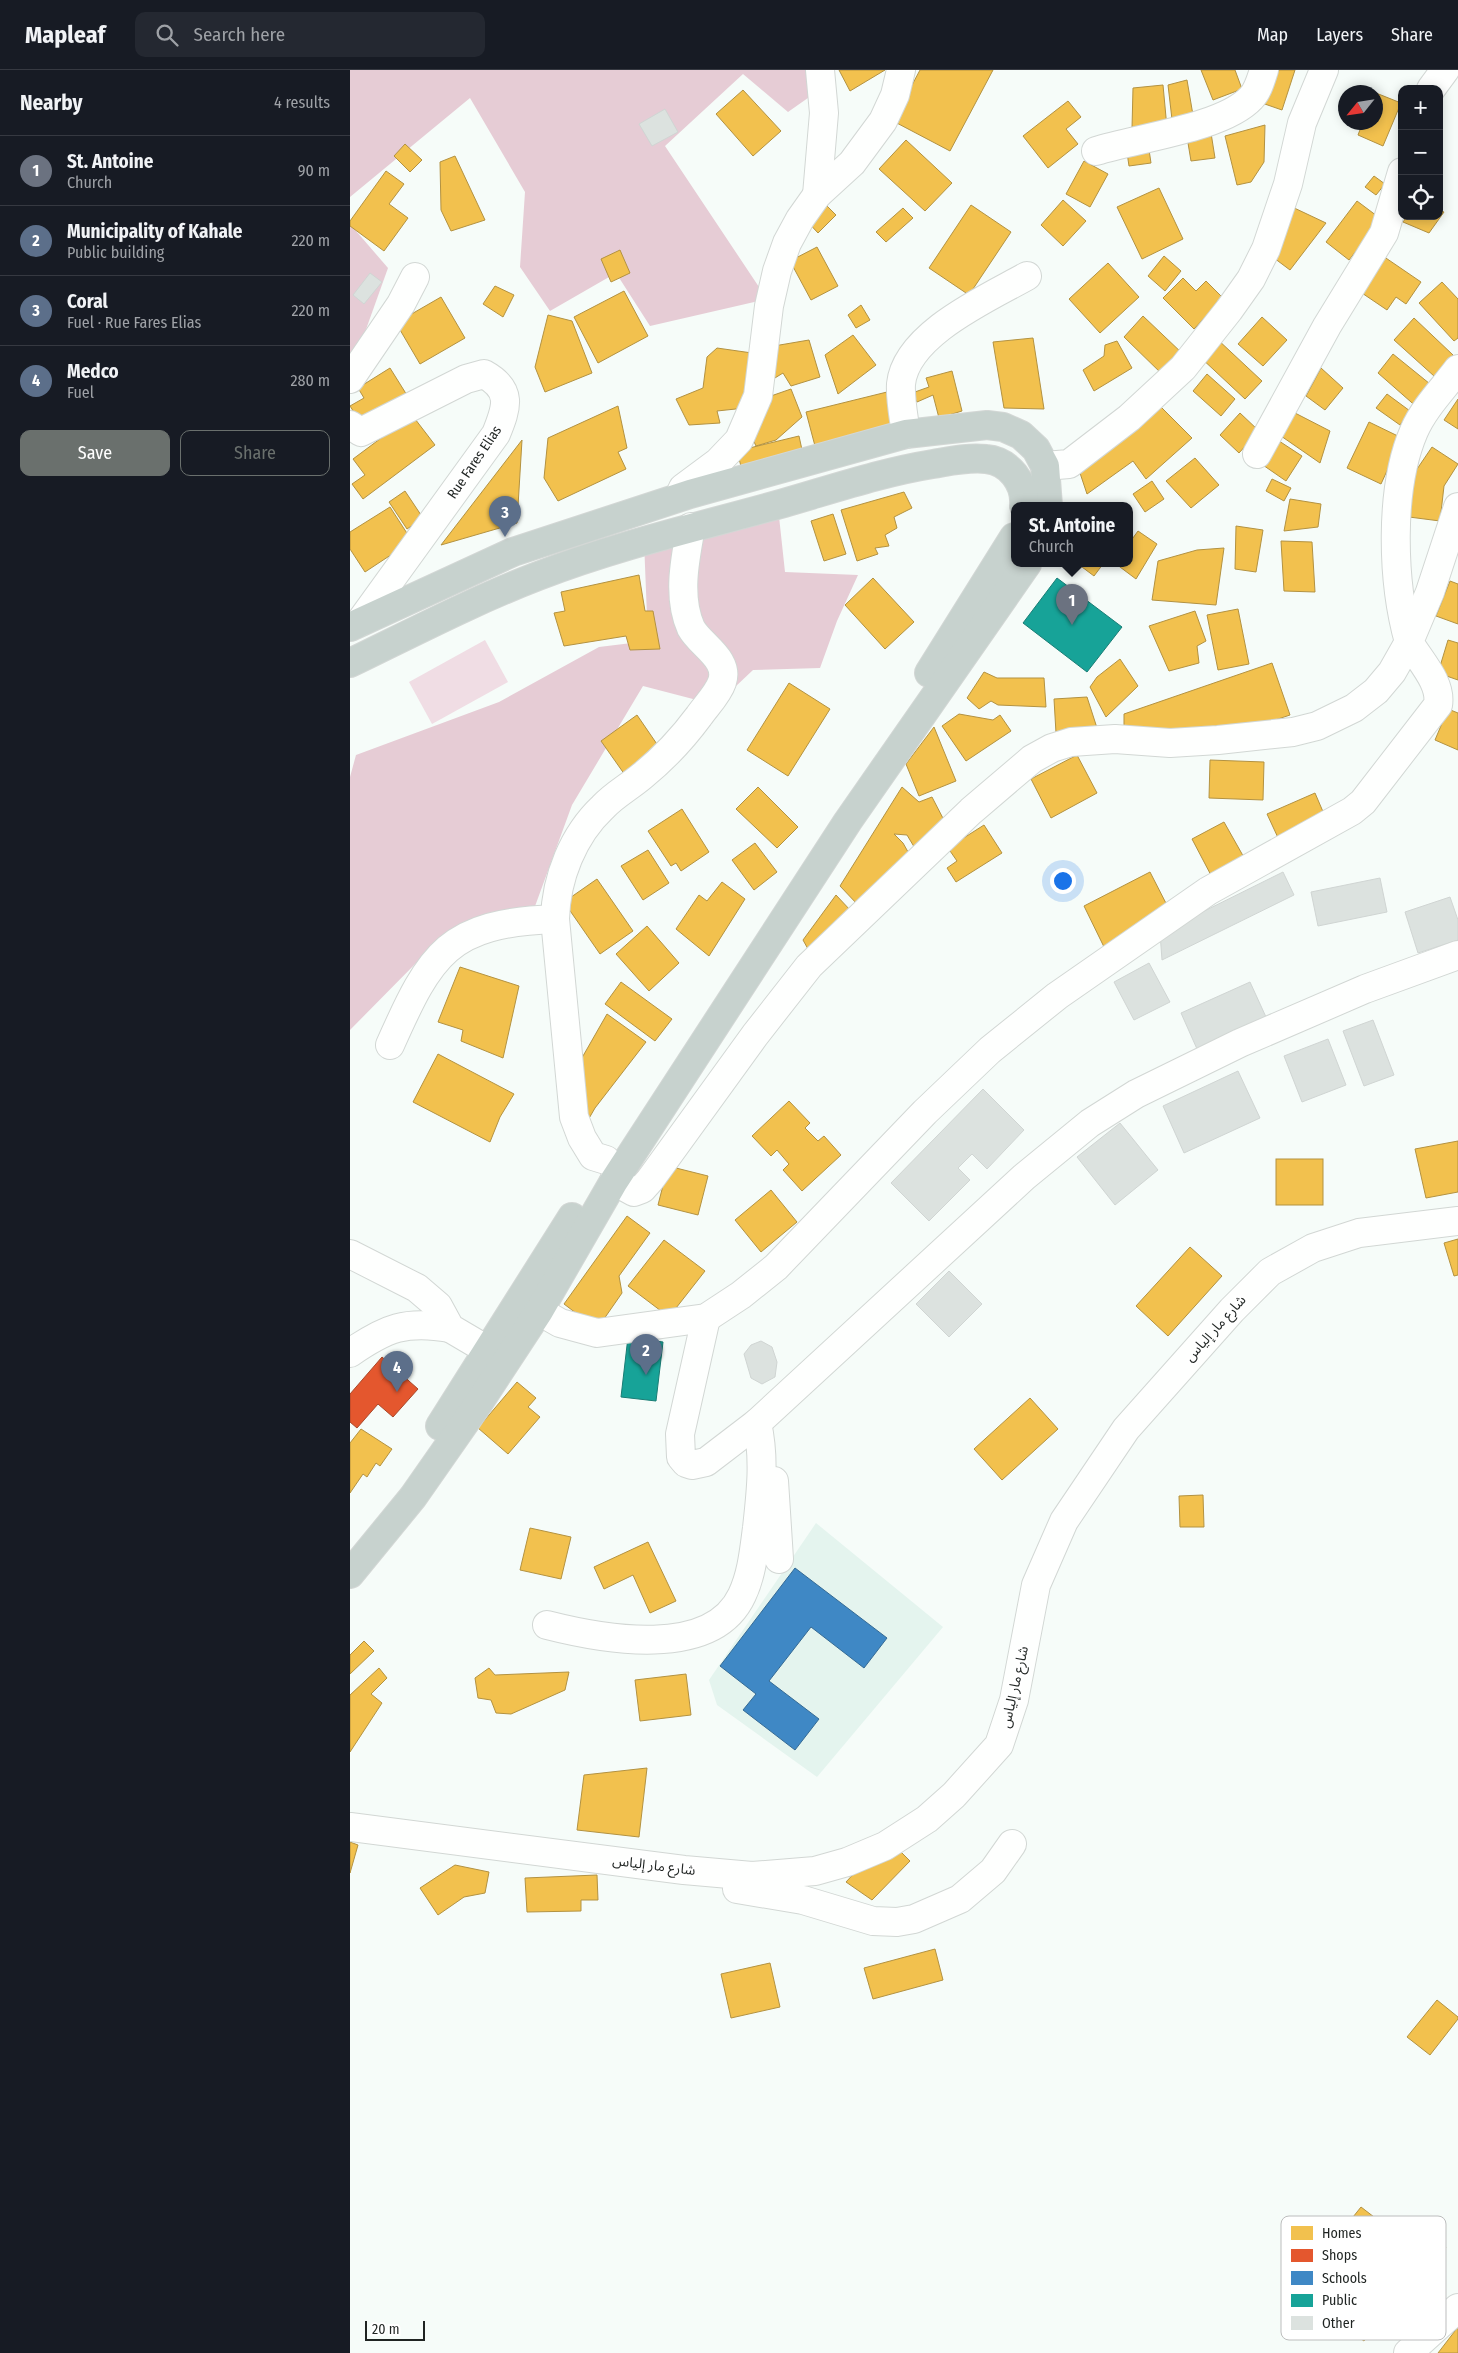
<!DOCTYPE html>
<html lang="en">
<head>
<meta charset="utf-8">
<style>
  body { margin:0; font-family:"Fira Sans Condensed","Noto Sans Arabic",sans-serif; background:#242831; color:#f1f3f6 }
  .controls { position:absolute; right:15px; top:15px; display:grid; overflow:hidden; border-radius:10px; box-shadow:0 2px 12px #0003 }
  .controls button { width:45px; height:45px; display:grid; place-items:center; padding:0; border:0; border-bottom:1px solid #363941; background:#171b24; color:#f1f3f6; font:25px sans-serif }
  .compass { position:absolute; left:988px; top:15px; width:45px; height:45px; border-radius:50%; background:#171b24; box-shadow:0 2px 12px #0003; rotate:240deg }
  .scale { position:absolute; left:15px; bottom:12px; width:60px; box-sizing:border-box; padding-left:5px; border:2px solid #1f2422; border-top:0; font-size:14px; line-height:18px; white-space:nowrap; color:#1f2422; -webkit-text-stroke:4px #fff; paint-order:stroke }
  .you { position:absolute; left:712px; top:810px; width:18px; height:18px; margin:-12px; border:4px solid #fff; border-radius:50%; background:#1a73e8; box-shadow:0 0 0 8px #1a73e833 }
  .badge { display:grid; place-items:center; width:32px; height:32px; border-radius:50%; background:#6a706d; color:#fff; font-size:16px; font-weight:700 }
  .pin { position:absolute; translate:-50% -41px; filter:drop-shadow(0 1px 2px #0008) }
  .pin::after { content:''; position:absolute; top:26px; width:18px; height:15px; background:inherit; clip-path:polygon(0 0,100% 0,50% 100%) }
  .popup { position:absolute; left:661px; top:432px; width:122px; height:65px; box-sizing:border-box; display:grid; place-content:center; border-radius:10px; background:#171b24; filter:drop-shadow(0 1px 4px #0005); font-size:16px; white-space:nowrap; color:#9ea1a6 }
  .popup b { font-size:19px; color:#f1f3f6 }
  .popup::after { content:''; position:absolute; left:50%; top:100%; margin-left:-10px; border:10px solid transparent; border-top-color:#171b24 }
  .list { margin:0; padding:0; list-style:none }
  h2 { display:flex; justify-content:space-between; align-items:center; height:65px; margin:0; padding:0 20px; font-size:21px }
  h2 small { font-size:16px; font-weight:400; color:#9ea1a6 }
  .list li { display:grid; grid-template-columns:32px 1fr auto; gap:15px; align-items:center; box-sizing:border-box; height:70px; padding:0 20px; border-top:1px solid #363941 }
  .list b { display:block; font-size:19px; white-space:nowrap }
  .list p { margin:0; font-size:16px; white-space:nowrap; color:#9ea1a6 }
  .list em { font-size:16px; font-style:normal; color:#9ea1a6 }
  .actions { display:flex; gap:10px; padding:15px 20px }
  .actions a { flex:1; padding:11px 0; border:1px solid #6a706d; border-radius:10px; text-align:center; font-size:18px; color:#6a706d }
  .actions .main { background:#6a706d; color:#fff }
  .icon { flex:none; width:28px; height:28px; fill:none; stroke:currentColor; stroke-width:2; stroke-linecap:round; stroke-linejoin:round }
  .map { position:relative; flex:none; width:1108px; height:2283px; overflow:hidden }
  header { display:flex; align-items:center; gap:30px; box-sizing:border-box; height:70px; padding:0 25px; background:#171b24; border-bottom:1px solid #363941 }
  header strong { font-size:24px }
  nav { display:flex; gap:28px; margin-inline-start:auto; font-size:18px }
  .search { width:350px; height:45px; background:#242831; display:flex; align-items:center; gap:12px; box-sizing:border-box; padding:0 18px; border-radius:10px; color:#9ea1a6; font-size:19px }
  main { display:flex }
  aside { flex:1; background:#171b24 }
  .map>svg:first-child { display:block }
  .built { fill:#e4f4ee }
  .green { fill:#f0dde4 }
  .forest { fill:#e6ccd5 }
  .homes { fill:#f2c14e; stroke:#b39241 }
  .shops { fill:#e4572e; stroke:#a9482a }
  .schools { fill:#3f88c5; stroke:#356a94 }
  .public { fill:#17a398; stroke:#197d75 }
  .building { fill:#dce2df; stroke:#d0d5d3 }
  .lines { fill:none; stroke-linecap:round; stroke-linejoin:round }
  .minor-casing { stroke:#d2d7d4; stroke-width:30 }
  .highway-casing { stroke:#d3d7d5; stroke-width:30 }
  .minor { stroke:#fefffe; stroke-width:28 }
  .highway { stroke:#c7d2ce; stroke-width:28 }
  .labels { text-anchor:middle; stroke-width:5; stroke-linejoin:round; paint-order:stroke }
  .street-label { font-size:14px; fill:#1f2422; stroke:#fff }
  .key { fill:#fff; stroke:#bcbdbd; stroke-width:1 }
  .key-label { font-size:14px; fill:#1f2422 }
</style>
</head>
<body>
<header>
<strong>Mapleaf</strong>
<div class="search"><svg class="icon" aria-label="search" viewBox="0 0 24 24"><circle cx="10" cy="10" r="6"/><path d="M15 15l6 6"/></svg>Search here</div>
<nav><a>Map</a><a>Layers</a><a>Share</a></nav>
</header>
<main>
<aside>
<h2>Nearby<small>4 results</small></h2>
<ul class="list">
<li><span class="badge" style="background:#6b7280">1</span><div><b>St. Antoine</b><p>Church</p></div><em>90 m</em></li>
<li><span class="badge" style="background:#5c6f8a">2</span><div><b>Municipality of Kahale</b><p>Public building</p></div><em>220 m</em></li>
<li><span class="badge" style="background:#5c6f8a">3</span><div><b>Coral</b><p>Fuel · Rue Fares Elias</p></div><em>220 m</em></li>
<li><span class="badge" style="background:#5c6f8a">4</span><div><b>Medco</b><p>Fuel</p></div><em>280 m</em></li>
</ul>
<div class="actions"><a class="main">Save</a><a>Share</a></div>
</aside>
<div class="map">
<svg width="1108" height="2283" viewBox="0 0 1108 2283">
  <rect width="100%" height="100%" fill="#f6fcf9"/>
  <!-- built -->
  <polygon class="built" points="466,1453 593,1557 467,1707 367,1635 359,1610"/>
  <!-- green -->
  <polygon class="green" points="135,570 158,612 82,654 59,612"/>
  <!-- forest -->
  <g class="forest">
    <polygon points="0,0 460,0 465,23 438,42 393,4 315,76 417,229 300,256 266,203 200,241 170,197 175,122 120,28 0,127"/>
    <polygon points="0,154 38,198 0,304"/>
    <polygon points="427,428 435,502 508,505 487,551 470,598 403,600 366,635 293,616 222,735 184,839 72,887 0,960 0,707 6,685 149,632 249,577 298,571 294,471"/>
  </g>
  <!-- homes -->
  <g class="homes">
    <polygon points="489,0 535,0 500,21"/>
    <polygon points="570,0 643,0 600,81 543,51"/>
    <polygon points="851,0 885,0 892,19 863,30"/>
    <polygon points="920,0 945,0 932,40 909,32"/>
    <polygon points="837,10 844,51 823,58 818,15"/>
    <polygon points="813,15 817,58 782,58 783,18"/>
    <polygon points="393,20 431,61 403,86 366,44"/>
    <polygon points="1026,23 1051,33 1033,76 1008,65 1013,52 1026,52"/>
    <polygon points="718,31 731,47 716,59 728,74 698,98 673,66"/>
    <polygon points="915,55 914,92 901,112 887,115 875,66"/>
    <polygon points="861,63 865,88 841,91 837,67"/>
    <polygon points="556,70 602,113 575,141 529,99"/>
    <polygon points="798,73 801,93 779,96 776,76"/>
    <polygon points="55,74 72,90 60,102 44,86"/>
    <polygon points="105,86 135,150 101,161 91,140 90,92"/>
    <polygon points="734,91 758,104 740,137 716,124"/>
    <polygon points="36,101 54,114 39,134 58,148 34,181 0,156 0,151"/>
    <polygon points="1024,106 1035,114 1026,125 1015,117"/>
    <polygon points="809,118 833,169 792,189 767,137"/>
    <polygon points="713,130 736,151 713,176 691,155"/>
    <polygon points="1007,131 1031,149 999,190 976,172"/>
    <polygon points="473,132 486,145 468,163 455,149"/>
    <polygon points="621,135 661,162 619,225 579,198"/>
    <polygon points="940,136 976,153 940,200 920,185"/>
    <polygon points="553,138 563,148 536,172 526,162"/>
    <polygon points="1089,140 1094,142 1079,163 1053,152 1057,146 1089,146"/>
    <polygon points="467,177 488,216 461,230 440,191"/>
    <polygon points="270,180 280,203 261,212 251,189"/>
    <polygon points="1030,184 1071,212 1056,234 1046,227 1037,240 1006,219"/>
    <polygon points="814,186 831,201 815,221 798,206"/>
    <polygon points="758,193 789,227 750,263 719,229"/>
    <polygon points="833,208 846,221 856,211 873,228 844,259 813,228"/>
    <polygon points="1092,212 1108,229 1108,268 1104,271 1069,233"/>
    <polygon points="145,216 164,225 153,247 133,234"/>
    <polygon points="274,221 298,266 248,293 224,247"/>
    <polygon points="91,227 115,268 70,294 46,253"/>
    <polygon points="511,235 520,250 506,258 498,245"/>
    <polygon points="198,245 222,251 242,303 195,322 185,297"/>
    <polygon points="793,246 834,285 814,306 774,267"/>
    <polygon points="912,247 937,270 913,296 888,274"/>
    <polygon points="1064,248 1103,285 1084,306 1044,270"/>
    <polygon points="503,265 526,295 488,324 475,285"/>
    <polygon points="683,268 694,339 654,338 643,272"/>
    <polygon points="866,268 912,311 895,329 849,286"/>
    <polygon points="459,270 470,307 441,316 433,303 420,311 418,277"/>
    <polygon points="767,271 782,298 744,321 733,300 754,286 755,275"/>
    <polygon points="367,278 402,283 395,338 367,341 370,353 339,355 326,329 353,318 357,287"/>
    <polygon points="1043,284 1085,318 1069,339 1028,303"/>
    <polygon points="40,298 60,330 14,358 0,336 14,328 8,318"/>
    <polygon points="971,298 993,318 975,340 956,326"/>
    <polygon points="602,301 612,341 589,348 583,325 567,332 562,323 579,317 576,308"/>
    <polygon points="857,304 885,329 871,346 843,321"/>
    <polygon points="441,319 452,347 426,370 406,376 401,365 418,327"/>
    <polygon points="537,322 546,356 465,376 456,342"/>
    <polygon points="1037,324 1060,341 1050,355 1026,338"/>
    <polygon points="1108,329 1108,359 1094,350"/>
    <polygon points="805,331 842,368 796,409 783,391 737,424 729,400"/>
    <polygon points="268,336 277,378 268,382 276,399 208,431 194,408 198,368"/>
    <polygon points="890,343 909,361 889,383 870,365"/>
    <polygon points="945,343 980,361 970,393 931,366"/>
    <polygon points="62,345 85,375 13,429 2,414 15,405 3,389"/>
    <polygon points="1019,352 1052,368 1031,414 997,398"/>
    <polygon points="449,366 454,389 393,404 387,381"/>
    <polygon points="926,369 952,386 936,411 910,393"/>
    <polygon points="172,370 167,453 91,475"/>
    <polygon points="1082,377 1108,394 1094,416 1090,451 1059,447 1065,402"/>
    <polygon points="845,388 869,415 841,438 816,411"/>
    <polygon points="922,409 941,418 934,431 916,421"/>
    <polygon points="802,411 814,429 795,442 783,424"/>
    <polygon points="55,421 73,448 57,459 39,432"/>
    <polygon points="554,422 562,438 544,447 547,458 535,465 539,476 525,478 528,484 507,491 491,440"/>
    <polygon points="940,429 971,434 968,457 934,461"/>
    <polygon points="40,437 62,471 15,502 0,479 0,462"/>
    <polygon points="483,444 496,484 474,491 461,451"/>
    <polygon points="886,456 913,460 906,502 885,499"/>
    <polygon points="788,461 807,474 786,509 766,494 780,494 780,472"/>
    <polygon points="931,471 962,472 965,522 934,521"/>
    <polygon points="874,478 866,535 802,530 808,491 847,480"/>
    <polygon points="728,494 753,494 744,506"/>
    <polygon points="289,505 295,541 303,541 310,579 280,580 276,566 214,576 204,543 215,541 211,522"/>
    <polygon points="523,508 564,552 535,579 495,535"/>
    <polygon points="1100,511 1108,514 1108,554 1086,546"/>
    <polygon points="888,539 899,594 868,600 857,545"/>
    <polygon points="845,541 856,571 847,576 849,593 819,601 799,556"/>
    <polygon points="1098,570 1108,573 1108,610 1088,603"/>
    <polygon points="770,589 788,616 756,647 740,617 747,607"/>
    <polygon points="922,593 940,645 896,660 774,665 774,644"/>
    <polygon points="634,602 647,608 694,608 696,637 648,635 641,631 629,639 617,628"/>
    <polygon points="439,613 480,639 438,706 397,680"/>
    <polygon points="737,627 748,661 706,663 704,629"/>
    <polygon points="1098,639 1108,643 1108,680 1085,670"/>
    <polygon points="609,644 643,650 650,645 661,661 616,691 592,656"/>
    <polygon points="287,645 311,680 275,705 251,671"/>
    <polygon points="584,657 606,711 569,726 556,694"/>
    <polygon points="727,685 747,723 701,748 681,709"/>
    <polygon points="860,690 914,692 913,730 859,728"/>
    <polygon points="408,717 448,757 427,778 386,739"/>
    <polygon points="552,717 569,732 582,727 597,756 566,780 557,765 544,764 553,773 562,789 508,835 490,816"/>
    <polygon points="965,723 977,751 930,772 917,744"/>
    <polygon points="332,739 359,782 331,801 326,793 321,796 298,761"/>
    <polygon points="874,752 896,791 863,809 842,769"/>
    <polygon points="634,755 652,783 606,812 597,798 607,791 598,778"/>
    <polygon points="405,773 427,802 404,820 382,790"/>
    <polygon points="298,780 319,813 293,830 271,796"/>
    <polygon points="800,802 822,845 755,879 734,836"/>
    <polygon points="247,809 283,861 250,884 214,832"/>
    <polygon points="372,812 395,829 359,886 326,859 349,825 357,831"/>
    <polygon points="486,825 501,841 458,879 453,870"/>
    <polygon points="297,856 329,893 299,921 266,884"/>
    <polygon points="110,897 169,916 153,988 111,971 113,960 88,952"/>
    <polygon points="271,912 322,949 305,971 255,934"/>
    <polygon points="257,944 296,972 245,1038 234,1057 229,993"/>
    <polygon points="88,984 164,1024 150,1047 140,1072 63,1032"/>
    <polygon points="439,1031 460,1053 455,1058 468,1071 474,1066 491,1085 452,1121 433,1100 439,1094 427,1080 421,1086 402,1066"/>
    <polygon points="1108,1071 1108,1122 1076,1128 1065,1079"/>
    <rect x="926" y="1089" width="47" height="46"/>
    <polygon points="318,1096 358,1106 348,1145 308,1135"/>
    <polygon points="421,1120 447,1152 411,1182 385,1150"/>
    <polygon points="277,1146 300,1163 269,1206 272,1223 247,1259 214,1234"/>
    <polygon points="1108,1169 1108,1205 1104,1206 1094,1173"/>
    <polygon points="314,1170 355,1201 319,1247 278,1216"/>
    <polygon points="840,1177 872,1206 818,1266 786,1236"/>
    <polygon points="167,1312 186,1328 178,1337 190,1347 158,1384 128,1358"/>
    <polygon points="680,1328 708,1359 652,1410 624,1379"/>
    <polygon points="11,1359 42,1379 30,1396 26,1393 17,1407 13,1404 0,1423 0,1373"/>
    <polygon points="853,1425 854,1457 830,1457 829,1426"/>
    <polygon points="180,1458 221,1467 211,1509 170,1500"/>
    <polygon points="298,1472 326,1531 300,1543 283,1505 254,1519 244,1497"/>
    <polygon points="14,1571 24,1581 0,1604 0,1585"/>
    <polygon points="29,1598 37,1608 21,1624 32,1633 0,1682 0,1625"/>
    <polygon points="139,1598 145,1605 219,1602 215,1620 161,1644 146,1643 141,1630 128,1628 125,1608"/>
    <polygon points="336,1604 341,1645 290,1651 285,1610"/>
    <polygon points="297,1698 289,1767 227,1760 234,1705"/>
    <polygon points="0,1772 8,1775 0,1803"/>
    <polygon points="549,1780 560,1791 522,1830 496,1812 524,1782"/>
    <polygon points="105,1795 139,1802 135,1823 114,1827 88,1845 70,1818"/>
    <polygon points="247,1805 248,1830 231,1830 231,1841 177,1842 175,1808"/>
    <polygon points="585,1879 593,1910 523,1929 514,1898"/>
    <polygon points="420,1893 430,1937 381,1948 371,1904"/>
    <polygon points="1087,1930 1108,1947 1108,1949 1080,1985 1057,1967"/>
    <polygon points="1011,2137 1037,2157 973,2238 947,2217"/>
    <polygon points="1054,2147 1096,2177 1040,2255 1031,2248 1014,2271 981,2247"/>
    <polygon points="1108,2257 1108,2283 1088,2283"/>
  </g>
  <!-- shops -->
  <polygon class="shops" points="32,1287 68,1319 43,1347 28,1334 7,1358 0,1352 0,1324"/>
  <!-- schools -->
  <polygon class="schools" points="445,1498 537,1568 514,1598 461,1557 419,1611 469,1649 445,1680 393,1640 406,1624 370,1596"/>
  <!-- public -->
  <g class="public">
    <polygon points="707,508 772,557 737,602 673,553"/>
    <polygon points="278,1267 313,1272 306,1331 271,1327"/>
  </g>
  <!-- building -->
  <g class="building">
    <polygon points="315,39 328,62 302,76 289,54"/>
    <polygon points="20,203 32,212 14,234 3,225"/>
    <polygon points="933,802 944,825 812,890 810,863"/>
    <polygon points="1030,808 1037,842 968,856 961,822"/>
    <polygon points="1100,827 1108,850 1108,870 1068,883 1055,842"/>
    <polygon points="799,893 820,932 784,950 764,912"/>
    <polygon points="900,912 916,947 847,979 831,943"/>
    <polygon points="1023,950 1044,1005 1014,1016 993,961"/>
    <polygon points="978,969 996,1015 952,1032 934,986"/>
    <polygon points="888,1001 910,1048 834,1083 813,1036"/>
    <polygon points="633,1019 674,1060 637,1099 622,1084 608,1098 620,1110 579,1151 541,1113"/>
    <polygon points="770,1053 808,1100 765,1135 727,1087"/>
    <polygon points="599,1201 632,1234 599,1267 566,1234"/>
    <polygon points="411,1271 422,1277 427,1292 425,1307 412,1314 401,1308 394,1284 401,1275"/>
  </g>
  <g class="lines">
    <defs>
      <g id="minor">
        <polyline points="1081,19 1095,0"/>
        <path d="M746,81C787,68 873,58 901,28C908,21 911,9 914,0"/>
        <polyline points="467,125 474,43 470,0"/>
        <polyline points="0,309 51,234 65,207"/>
        <path d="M0,355L11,362L116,309L134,304C163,320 157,337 146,364L10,552"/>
        <path d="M556,364C554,348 550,330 551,314C556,264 638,228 677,206"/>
        <polyline points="907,384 977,256 1034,163 1052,102"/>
        <polyline points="695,396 719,394 779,348 833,298 879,240 901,209 916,179 938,114 952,53 974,0"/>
        <polyline points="329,427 333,418 368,392 389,370 408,326 419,236 427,201 437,173 450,149 467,125 502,93 533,51 545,25 551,0"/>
        <path d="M40,975C81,883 98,853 205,849"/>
        <path d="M256,1090L243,1086L232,1068L224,1047L205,849C206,808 223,765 253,737C264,725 279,717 292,706C313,689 332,669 349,646C356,636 368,624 372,612C380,589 350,575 341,558C327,527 335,489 341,457"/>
        <path d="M264,1111L284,1122L292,1119L300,1110L405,965L459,896L621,741L682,689L702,678L721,672L765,669L820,673L868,670L943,662L967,656L1004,638L1026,621L1042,602L1059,572C1042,512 1039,419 1064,361C1074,338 1093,319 1108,299"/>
        <polyline points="0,1184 67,1218 88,1236 100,1258 139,1281"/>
        <path d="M189,1241L210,1253L247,1263L356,1248L391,1225L426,1197L575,1042L640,980L707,926L858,821L1002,741L1013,732L1088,635C1092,613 1070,591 1059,572L1080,522L1108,437"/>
        <polyline points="356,1248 330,1364 331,1387 336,1393 342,1395 356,1392 407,1353 674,1107 740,1053 786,1024 890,973 1015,919 1108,885"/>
        <path d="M0,1283C36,1258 56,1250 100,1258"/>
        <polyline points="424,1411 429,1489"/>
        <path d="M197,1555C252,1569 362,1590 392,1525C402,1504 404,1480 407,1458C411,1422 415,1388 407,1353"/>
        <polyline points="0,1757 334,1800 402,1806 465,1801 497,1792 535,1776 577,1749 604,1725 649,1675 664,1630 686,1515 714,1451 776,1359 882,1240 920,1202 963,1178 1009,1163 1108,1151"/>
        <polyline points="387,1819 453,1830 523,1851 547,1852 564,1849 610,1829 643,1801 662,1774"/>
        <polyline points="1058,2283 1108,2238"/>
      </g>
      <g id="highway">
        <polyline points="0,557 163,482 340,424 556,364 637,355 653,357 671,365 686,379 695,396 698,436"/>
        <path d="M0,593C62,563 123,531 188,506C268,475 352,456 434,433C483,419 533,402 583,394C601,391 618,387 636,389C659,391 676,413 674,436"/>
        <polyline points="579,603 664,467"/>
        <polyline points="90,1356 222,1147"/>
        <polyline points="0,1504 63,1427 128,1334 189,1241 264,1111 498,751 677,494"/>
      </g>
    </defs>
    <!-- minor casing -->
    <use href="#minor" class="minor-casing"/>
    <!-- highway casing -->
    <use href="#highway" class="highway-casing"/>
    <!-- minor -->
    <use href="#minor" class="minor"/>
    <!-- highway -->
    <use href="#highway" class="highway"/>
  </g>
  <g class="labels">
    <!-- street labels -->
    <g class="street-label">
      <text transform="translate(124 392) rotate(-56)" y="5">Rue Fares Elias</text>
      <text transform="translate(865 1258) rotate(-48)" y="5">شارع مار إلياس</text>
      <text transform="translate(664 1617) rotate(-77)" y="5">شارع مار إلياس</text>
      <text transform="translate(304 1795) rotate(7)" y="5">شارع مار إلياس</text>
    </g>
  </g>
  <!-- legend -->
  <rect x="931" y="2146" width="165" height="124" rx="8" class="key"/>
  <rect x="941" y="2156" width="22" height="14" fill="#f2c14e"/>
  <rect x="941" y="2179" width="22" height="13" fill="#e4572e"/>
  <rect x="941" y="2201" width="22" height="14" fill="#3f88c5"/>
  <rect x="941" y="2224" width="22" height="13" fill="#17a398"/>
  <rect x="941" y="2246" width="22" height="14" fill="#dce2df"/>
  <g class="key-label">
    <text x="972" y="2168">Homes</text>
    <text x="972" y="2190">Shops</text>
    <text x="972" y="2213">Schools</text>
    <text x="972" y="2235">Public</text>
    <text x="972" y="2258">Other</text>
  </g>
</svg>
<div class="controls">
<button>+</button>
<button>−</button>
<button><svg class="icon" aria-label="locate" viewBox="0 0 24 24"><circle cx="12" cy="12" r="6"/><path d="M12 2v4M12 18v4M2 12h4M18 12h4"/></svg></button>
</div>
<svg class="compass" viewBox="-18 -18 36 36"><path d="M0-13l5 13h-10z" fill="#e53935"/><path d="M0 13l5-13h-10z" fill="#9ea1a6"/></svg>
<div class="scale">20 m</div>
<div class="you"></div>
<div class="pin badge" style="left:722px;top:555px;background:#6b7280">1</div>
<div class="popup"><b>St. Antoine</b>Church</div>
<div class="pin badge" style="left:296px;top:1305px;background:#5c6f8a">2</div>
<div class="pin badge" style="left:155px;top:467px;background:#5c6f8a">3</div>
<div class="pin badge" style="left:47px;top:1322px;background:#5c6f8a">4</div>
</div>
</main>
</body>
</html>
